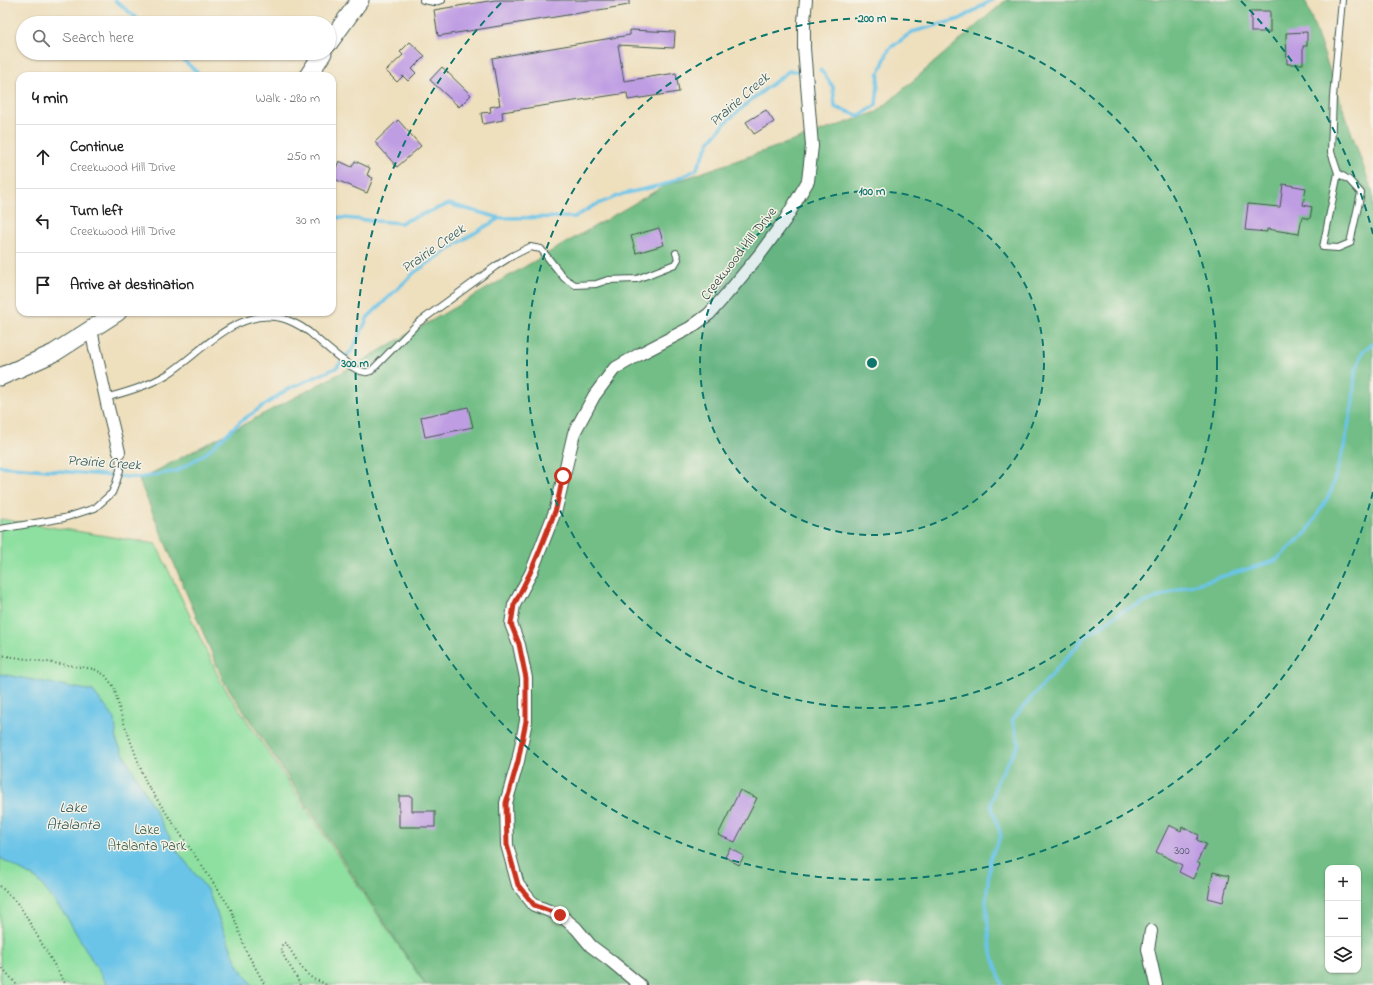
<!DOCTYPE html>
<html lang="en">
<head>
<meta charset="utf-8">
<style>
  body { margin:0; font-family:"Indie Flower",sans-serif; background:#f6f6f6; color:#222 }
  .controls { position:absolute; right:12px; bottom:12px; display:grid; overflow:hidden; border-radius:8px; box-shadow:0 1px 3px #0004 }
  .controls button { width:36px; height:36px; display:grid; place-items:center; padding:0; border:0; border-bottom:1px solid #e0e0e0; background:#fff; color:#222; font:20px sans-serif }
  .stop { position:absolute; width:12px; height:12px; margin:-9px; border:3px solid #c8321e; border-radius:50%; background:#fff }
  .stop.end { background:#c8321e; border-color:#fff; box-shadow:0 1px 4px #0008 }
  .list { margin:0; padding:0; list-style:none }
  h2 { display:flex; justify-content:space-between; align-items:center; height:52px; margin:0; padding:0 16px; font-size:17px }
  h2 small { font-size:13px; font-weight:400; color:#767676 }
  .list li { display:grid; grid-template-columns:26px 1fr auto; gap:12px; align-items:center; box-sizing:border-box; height:64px; padding:0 16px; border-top:1px solid #e0e0e0 }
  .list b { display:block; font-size:15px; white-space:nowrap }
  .list p { margin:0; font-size:13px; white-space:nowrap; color:#767676 }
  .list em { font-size:13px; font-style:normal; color:#767676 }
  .icon { flex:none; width:22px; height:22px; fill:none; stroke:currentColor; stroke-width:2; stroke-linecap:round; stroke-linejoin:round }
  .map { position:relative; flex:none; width:1373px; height:985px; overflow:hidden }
  .search { position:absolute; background:#fff; box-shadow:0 1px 3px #0004; left:16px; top:16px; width:320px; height:44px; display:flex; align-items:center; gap:10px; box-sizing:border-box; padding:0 14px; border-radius:22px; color:#767676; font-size:15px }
  .panel { position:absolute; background:#fff; box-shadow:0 1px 3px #0004; left:16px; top:72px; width:320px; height:244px; border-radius:12px }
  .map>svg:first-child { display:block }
  .green { fill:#8ee0a0; stroke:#568e6a }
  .forest { fill:#72be86; stroke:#487e5d; fill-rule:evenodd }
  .water { fill:#6ac4e8; stroke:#44808e }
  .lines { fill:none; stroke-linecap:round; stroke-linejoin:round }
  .stream { stroke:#6ac4e8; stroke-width:3.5 }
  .building { fill:#bf9de3 }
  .lane-casing { stroke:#3e5549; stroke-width:8 }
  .street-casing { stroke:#3e5549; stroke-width:14 }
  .secondary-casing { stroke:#3e5549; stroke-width:19 }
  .path { stroke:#3e5549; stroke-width:2; stroke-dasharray:1 3; stroke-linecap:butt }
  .lane { stroke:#fff; stroke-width:6 }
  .street { stroke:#fff; stroke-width:12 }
  .secondary { stroke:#fff; stroke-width:17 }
  .route { stroke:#c8321e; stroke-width:5 }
  .ring { fill:none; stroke:#0f766e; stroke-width:2; stroke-dasharray:7 5 }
  .labels { text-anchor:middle; stroke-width:3; stroke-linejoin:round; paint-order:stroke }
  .number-label { font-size:12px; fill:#475560 }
  .street-label { font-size:14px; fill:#1f3d34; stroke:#f7f3e8 }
  .park-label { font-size:14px; fill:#355e4a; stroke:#f7f3e8 }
  .water-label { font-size:15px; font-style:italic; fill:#2e5858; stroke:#f7f3e8 }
  .centre { fill:#0f766e; stroke:#f7f3e8; stroke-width:2 }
  .ring-label { font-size:12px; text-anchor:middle; font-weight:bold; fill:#0f766e; stroke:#f7f3e8; stroke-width:3; stroke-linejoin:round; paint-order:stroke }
</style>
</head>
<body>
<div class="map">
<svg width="1373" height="985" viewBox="0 0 1373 985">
  <rect width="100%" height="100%" fill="#f7f3e8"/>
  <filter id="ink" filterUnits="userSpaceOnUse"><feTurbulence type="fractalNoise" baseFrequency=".025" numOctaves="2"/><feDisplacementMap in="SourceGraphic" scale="8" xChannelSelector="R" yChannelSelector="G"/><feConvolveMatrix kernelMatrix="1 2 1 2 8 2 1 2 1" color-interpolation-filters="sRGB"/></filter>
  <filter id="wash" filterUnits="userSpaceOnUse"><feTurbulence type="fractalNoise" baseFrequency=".012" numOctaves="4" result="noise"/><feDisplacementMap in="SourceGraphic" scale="16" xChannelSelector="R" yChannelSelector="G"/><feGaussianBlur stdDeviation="0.9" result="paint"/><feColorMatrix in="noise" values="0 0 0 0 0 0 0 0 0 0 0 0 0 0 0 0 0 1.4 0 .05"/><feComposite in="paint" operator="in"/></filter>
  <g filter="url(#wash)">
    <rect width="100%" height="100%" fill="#eedfbd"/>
    <!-- green -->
    <polygon class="green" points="0,519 156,544 221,682 425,985 0,985"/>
    <!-- forest -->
    <path class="forest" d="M1006,0H1305L1373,194V985H426L223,680L139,480L348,369L666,185L877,112ZM1328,868H1358V970H1328Z"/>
    <!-- water -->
    <polygon class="water" points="0,674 93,691 115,719 117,742 178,852 208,891 237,963 252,985 107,985 66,916 38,880 0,858"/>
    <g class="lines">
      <!-- stream -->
      <g class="stream">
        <polyline points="115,0 142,23"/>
        <polyline points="175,53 197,72 199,76"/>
        <polyline points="820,70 822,71 833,87 835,107 860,116 876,105 879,73 889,49 912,32 960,19 992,0"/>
        <polyline points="332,217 400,223 449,204 500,218"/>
        <polyline points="0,466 139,478 177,471 206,453 241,421 288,389 336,368 353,349 368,317 415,272 466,238 500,218 575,217 593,206 623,194 666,184 696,170 710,141 727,121 751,100 789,71 801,71"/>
        <polyline points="1002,985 990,947 986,902 990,859 1001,836 991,805 997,781 1019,744 1012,720 1087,635 1123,611 1179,589 1275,561 1307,532 1331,492 1344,447 1353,402 1355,373 1363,351 1373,343"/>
      </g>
    </g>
    <g id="blocks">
      <!-- building -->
      <g class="building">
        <polygon points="495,0 629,0 629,5 438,36 434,10"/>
        <rect x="1251" y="11" width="19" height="21"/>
        <polygon points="630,30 675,32 674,48 618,45 624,81 676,73 679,92 628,100 627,93 502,112 503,120 483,124 481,113 491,112 490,107 500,105 492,58 630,35"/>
        <polygon points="1307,32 1307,46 1303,46 1303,64 1287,64 1286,33"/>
        <polygon points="410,42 425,56 412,69 416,73 408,81 403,76 397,82 386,71 403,55 400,52"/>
        <polygon points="442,67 471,95 459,107 430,80"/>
        <polygon points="766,110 774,122 754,134 746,122"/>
        <polygon points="398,120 421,146 397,167 375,142"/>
        <polygon points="339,161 352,167 355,161 370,168 367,175 373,178 367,193 332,178"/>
        <polygon points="1283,184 1306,188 1303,205 1312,207 1310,219 1302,217 1299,234 1267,229 1267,232 1245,230 1248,204 1280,207"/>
        <polygon points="659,228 664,245 636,253 631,236"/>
        <polygon points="468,407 473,427 425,437 421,417"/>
        <polygon points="740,790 757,798 735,842 718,835"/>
        <polygon points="399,796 412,796 412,811 435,811 435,827 399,827"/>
        <polygon points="1169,825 1181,831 1182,827 1199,835 1197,840 1206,844 1197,862 1200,864 1193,879 1179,872 1182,865 1156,852"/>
        <polygon points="730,848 744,856 739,865 725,857"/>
        <polygon points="1213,872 1229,876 1223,902 1208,898"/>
      </g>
    </g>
  </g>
  <g filter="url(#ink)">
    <use href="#blocks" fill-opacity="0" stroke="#3e5549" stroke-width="1"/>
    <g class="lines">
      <defs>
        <g id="lane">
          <polyline points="423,0 434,2 442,0"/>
          <polyline points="1338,173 1349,180 1361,193 1350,243 1338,248 1323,247 1338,173 1331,152 1333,97 1342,0"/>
          <path d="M105,398C127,392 148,386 168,374C200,353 233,312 275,317C286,318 300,325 309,332C320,341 351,371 365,372C367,373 369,371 371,371L418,323L496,266L512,256L530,247L541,249L564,278L575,285L596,284L608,280L637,279L675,264L678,259L676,253"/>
          <polyline points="0,529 64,518 95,508 112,493 116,483 120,470 119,452"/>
        </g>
        <g id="street">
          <polyline points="91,330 108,408 119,452"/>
          <polyline points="1151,931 1148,949 1156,985"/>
          <polyline points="640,985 611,961 591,946 576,928 560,915 534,905 518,885 507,845 506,803 518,761 526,721 526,678 519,645 511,624 514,605 531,573 556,509 574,433 594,396 614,369 640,354 690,328 709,314 732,288 760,254 785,220 808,181 812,146 804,48 804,21 806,0"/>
        </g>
        <g id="secondary">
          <polyline points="329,43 360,0"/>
          <polyline points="308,76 323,53"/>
          <polyline points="0,377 54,353 118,312"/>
        </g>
      </defs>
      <!-- lane casing -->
      <use href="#lane" class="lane-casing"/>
      <!-- street casing -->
      <use href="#street" class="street-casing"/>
      <!-- secondary casing -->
      <use href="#secondary" class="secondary-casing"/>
      <!-- path -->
      <g class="path">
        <polyline points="0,655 94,669 105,675 114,687 121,715 146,783 231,909 246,951 265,985"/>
        <polyline points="0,886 20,906 66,985"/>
        <polyline points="0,965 17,985"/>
        <path d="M300,985C298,981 297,977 294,973C290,965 278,953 283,943H286C294,955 300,969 312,978C316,981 321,981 326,985"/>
      </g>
      <!-- lane -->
      <use href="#lane" class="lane"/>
      <!-- street -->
      <use href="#street" class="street"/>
      <!-- secondary -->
      <use href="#secondary" class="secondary"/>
    </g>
  </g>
  <g class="lines" filter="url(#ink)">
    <!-- route -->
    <polyline class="route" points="560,915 534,905 518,885 507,845 506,803 518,761 526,721 526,678 519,644 511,624 514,605 530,573 539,552 556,509 563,476"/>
  </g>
  <!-- distance rings -->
  <circle cx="872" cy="363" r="172" fill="#0f766e" fill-opacity=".12"/>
  <g class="ring">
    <circle cx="872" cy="363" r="172"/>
    <circle cx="872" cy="363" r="345"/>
    <path d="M1373 492A517 517 0 1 1 503 1M1241 1A517 517 0 0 1 1373 234"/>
  </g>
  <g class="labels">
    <!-- number labels -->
    <g class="number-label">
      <text x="1182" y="854">300</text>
    </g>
    <!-- street labels -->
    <g class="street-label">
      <text transform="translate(738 253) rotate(-52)" y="5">Creekwood Hill Drive</text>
    </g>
    <!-- park labels -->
    <g class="park-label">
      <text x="147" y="834">Lake<tspan x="147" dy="16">Atalanta Park</tspan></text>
    </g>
    <!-- water labels -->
    <g class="water-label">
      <text transform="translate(739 99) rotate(-41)" y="5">Prairie Creek</text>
      <text transform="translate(433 248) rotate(-35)" y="5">Prairie Creek</text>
      <text transform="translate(104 462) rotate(4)" y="5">Prairie Creek</text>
      <text x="73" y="812">Lake<tspan x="73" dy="17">Atalanta</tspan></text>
    </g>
  </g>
  <circle cx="872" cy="363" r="6" class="centre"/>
  <g class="ring-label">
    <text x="872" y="22">200 m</text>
    <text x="872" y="195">100 m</text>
    <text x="355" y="367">300 m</text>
  </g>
</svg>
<div class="controls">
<button>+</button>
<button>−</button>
<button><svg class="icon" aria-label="layers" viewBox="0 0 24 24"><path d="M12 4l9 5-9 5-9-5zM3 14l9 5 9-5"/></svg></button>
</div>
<div class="stop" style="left:563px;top:476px"></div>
<div class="stop end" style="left:560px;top:915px"></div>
<div class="search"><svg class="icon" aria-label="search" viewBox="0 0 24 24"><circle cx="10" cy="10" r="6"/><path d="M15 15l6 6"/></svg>Search here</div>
<section class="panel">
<h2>4 min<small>Walk · 280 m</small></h2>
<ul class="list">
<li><svg class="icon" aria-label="ahead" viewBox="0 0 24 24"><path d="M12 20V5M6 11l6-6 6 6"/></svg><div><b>Continue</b><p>Creekwood Hill Drive</p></div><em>250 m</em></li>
<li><svg class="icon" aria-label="left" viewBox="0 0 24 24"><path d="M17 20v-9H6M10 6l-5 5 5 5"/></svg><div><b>Turn left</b><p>Creekwood Hill Drive</p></div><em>30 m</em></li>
<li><svg class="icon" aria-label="arrive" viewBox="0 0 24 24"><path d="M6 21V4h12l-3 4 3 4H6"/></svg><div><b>Arrive at destination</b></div></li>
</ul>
</section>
</div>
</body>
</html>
